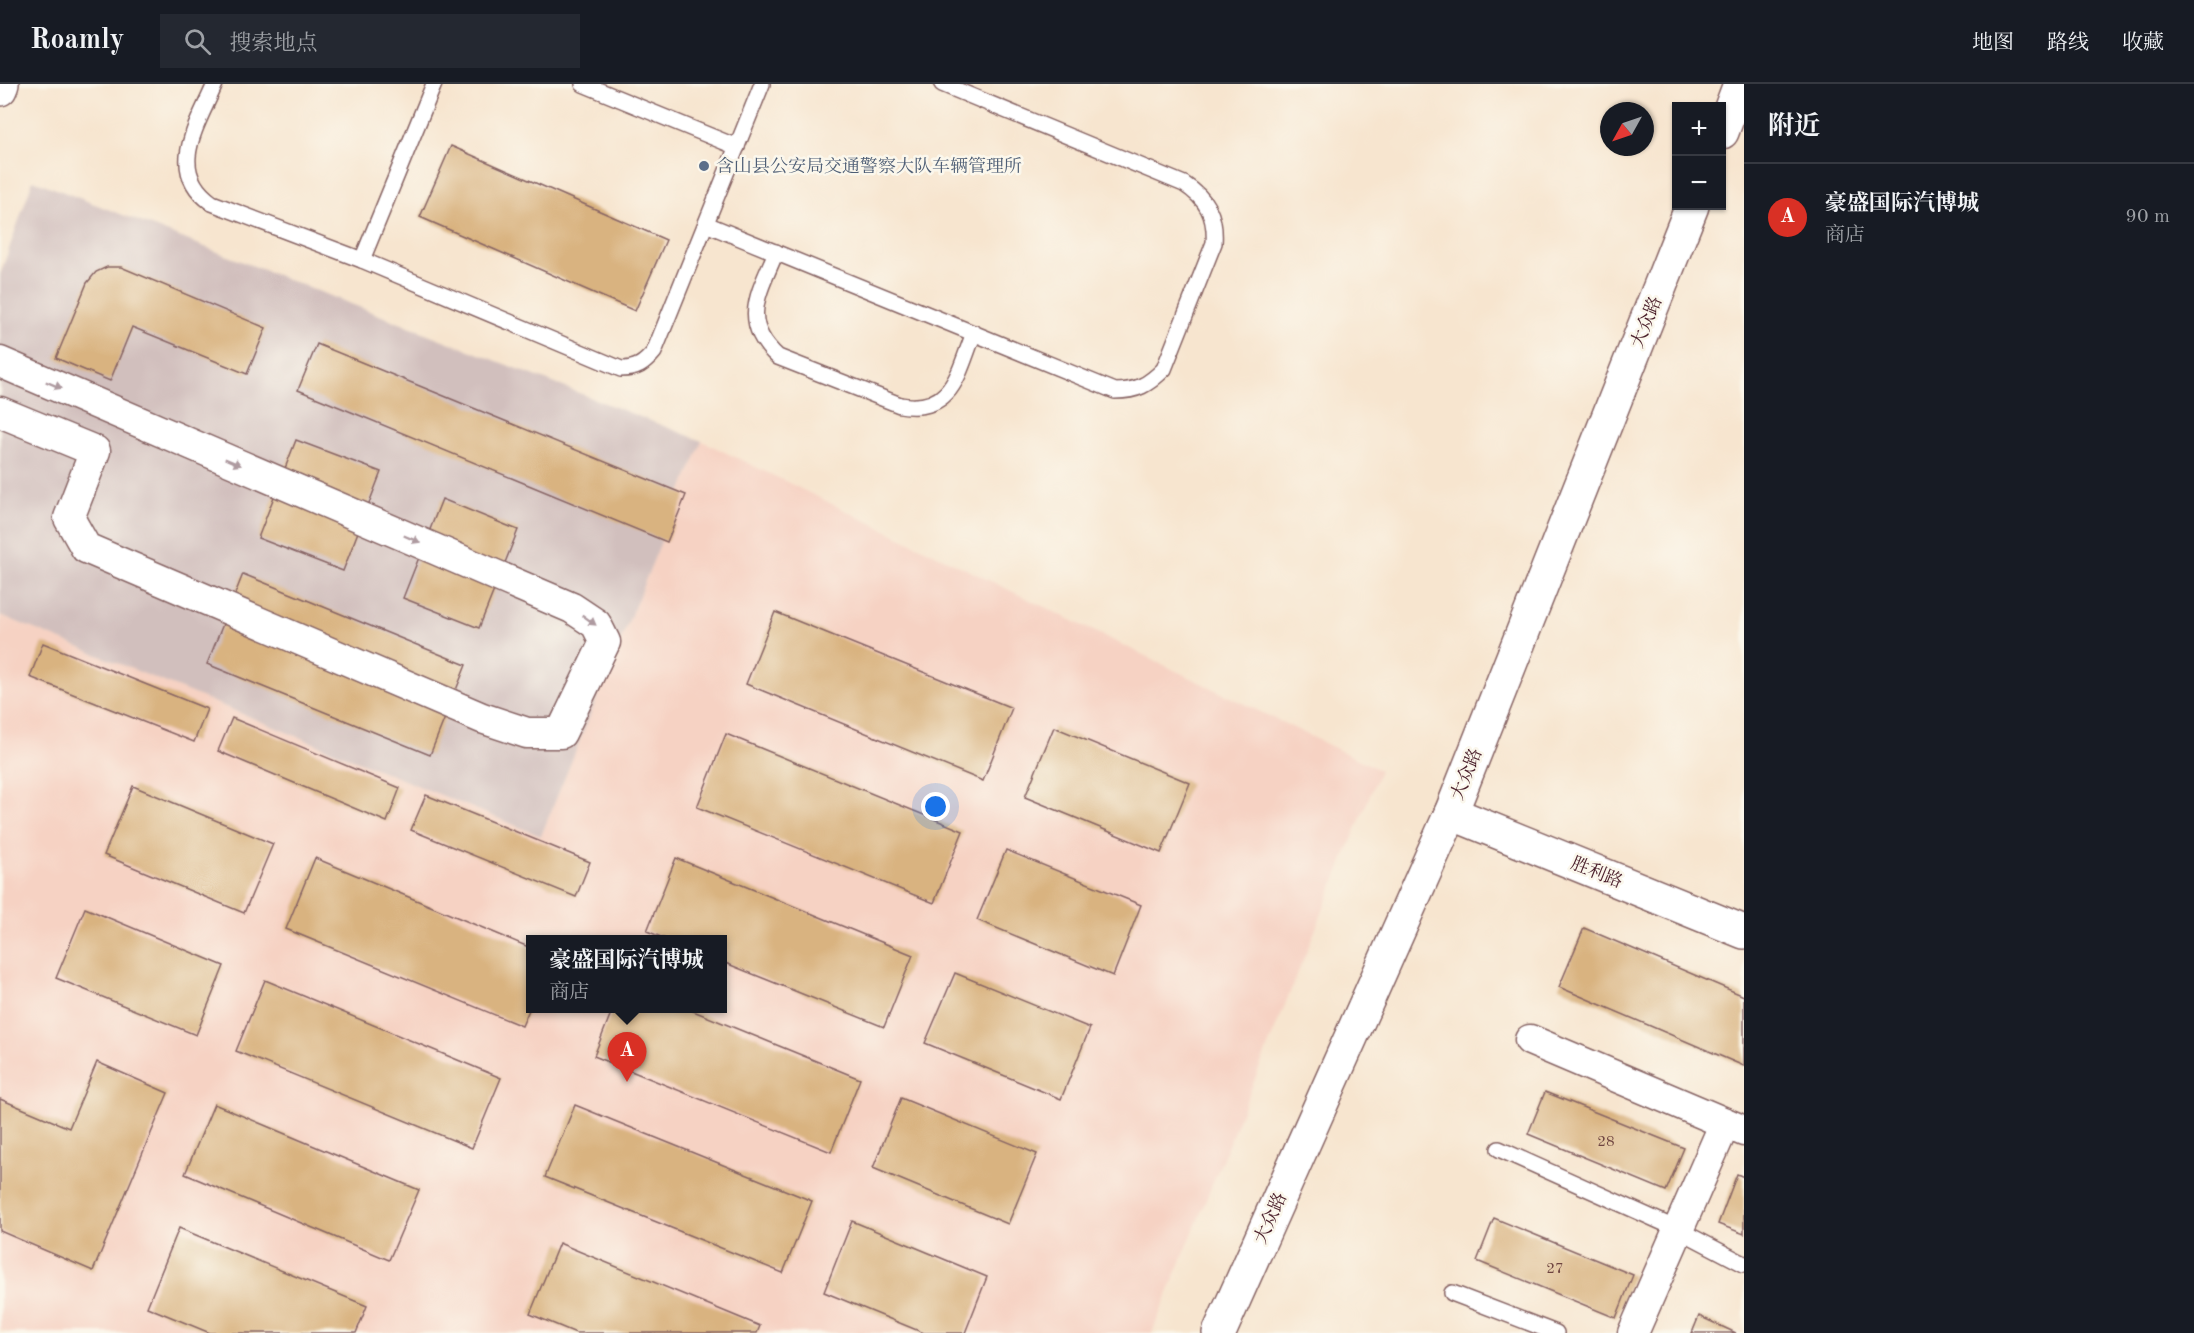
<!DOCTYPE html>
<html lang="zh">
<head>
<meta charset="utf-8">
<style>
  body { margin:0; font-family:"Old Standard TT","Noto Serif SC",serif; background:#242831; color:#f1f3f6 }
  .controls { position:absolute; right:18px; top:18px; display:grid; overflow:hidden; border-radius:0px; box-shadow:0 2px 4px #0004 }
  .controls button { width:54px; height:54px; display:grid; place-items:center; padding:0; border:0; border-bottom:2px solid #363941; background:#171b24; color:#f1f3f6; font:30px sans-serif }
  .compass { position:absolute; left:1600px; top:18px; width:54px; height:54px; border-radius:50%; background:#171b24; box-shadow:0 2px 4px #0004; rotate:230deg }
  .you { position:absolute; left:936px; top:723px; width:21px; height:21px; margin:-15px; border:4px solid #fff; border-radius:50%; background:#1a73e8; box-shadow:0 0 0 9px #1a73e833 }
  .badge { display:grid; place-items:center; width:39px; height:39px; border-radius:50%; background:#d93025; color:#fff; font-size:20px; font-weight:700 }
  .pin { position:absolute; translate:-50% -50px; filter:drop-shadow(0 2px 3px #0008) }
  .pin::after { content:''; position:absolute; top:32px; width:21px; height:18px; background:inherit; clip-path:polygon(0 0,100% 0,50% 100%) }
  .popup { position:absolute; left:526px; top:851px; width:201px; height:78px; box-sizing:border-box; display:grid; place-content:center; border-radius:0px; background:#171b24; filter:drop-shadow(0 2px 4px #0005); font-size:20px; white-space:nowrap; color:#9ea1a6 }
  .popup b { font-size:22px; color:#f1f3f6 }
  .popup::after { content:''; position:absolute; left:50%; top:100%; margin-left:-12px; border:12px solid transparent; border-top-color:#171b24 }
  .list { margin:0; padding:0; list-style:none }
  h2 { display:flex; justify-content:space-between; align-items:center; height:78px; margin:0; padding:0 24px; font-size:26px }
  h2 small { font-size:20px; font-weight:400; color:#9ea1a6 }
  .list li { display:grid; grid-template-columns:39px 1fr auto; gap:18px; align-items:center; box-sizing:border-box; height:108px; padding:0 24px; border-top:2px solid #363941 }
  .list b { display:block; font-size:22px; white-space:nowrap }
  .list p { margin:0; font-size:20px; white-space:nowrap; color:#9ea1a6 }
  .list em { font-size:20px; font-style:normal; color:#9ea1a6 }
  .icon { flex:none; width:33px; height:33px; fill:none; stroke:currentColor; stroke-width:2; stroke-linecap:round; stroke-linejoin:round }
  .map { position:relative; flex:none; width:1744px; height:1249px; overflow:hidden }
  header { display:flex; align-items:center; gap:36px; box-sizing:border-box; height:84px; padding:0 30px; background:#171b24; border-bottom:2px solid #363941 }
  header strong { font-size:28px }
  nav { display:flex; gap:33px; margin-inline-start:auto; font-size:21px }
  .search { width:420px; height:54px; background:#242831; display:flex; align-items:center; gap:15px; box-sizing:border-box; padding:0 21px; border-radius:0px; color:#9ea1a6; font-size:22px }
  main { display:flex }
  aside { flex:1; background:#171b24 }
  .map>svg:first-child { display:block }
  .built { fill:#f6d2c3; fill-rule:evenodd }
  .industrial { fill:#d1bfbd }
  .building { fill:#d9b380 }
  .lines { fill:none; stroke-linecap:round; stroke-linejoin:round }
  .service-casing { stroke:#876464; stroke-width:18 }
  .minor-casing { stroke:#876464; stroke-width:33 }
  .tertiary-casing { stroke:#876464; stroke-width:36 }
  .trunk-casing { stroke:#876464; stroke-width:36 }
  .service { stroke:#fff; stroke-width:15 }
  .minor { stroke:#fff; stroke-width:30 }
  .tertiary { stroke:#fff; stroke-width:33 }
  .trunk { stroke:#fff; stroke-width:33 }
  .oneway { fill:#ae9aa0 }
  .service-dot { fill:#5c6f8a; stroke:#fbf7ec; stroke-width:2 }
  .labels { text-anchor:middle; stroke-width:5; stroke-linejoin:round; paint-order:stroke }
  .number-label { font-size:15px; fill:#6e4440 }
  .service-label { font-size:18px; fill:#4e5e75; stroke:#fbf7ec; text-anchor:start }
  .street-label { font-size:18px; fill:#4a1f2b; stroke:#fbf7ec }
</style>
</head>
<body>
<header>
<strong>Roamly</strong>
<div class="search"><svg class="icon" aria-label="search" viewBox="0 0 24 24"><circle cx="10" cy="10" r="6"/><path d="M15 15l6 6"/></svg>搜索地点</div>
<nav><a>地图</a><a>路线</a><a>收藏</a></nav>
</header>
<main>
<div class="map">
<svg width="1744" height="1249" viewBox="0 0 1744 1249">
  <rect width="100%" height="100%" fill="#fbf7ec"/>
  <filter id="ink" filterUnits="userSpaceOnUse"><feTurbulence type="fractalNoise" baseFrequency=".0167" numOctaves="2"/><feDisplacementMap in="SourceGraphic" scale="12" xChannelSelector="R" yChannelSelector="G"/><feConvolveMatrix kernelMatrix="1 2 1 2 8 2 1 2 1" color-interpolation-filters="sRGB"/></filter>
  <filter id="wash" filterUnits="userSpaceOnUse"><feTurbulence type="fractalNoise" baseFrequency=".008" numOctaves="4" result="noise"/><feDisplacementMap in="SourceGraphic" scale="24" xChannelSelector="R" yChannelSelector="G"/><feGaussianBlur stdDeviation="1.35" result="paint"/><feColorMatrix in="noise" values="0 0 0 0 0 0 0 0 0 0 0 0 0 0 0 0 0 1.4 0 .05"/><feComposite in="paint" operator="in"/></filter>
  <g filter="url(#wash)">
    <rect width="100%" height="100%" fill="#f7e5cf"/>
    <!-- built -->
    <path class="built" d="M702,357L1380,686L1152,1249H10L0,1245V531L541,752ZM531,856H723V924H531Z"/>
    <!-- industrial -->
    <polygon class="industrial" points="33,96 702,357 541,752 0,531 0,191"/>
    <g id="blocks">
      <!-- building -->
      <g class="building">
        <polygon points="451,62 666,156 635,227 420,133"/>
        <polygon points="107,183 121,183 266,244 247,290 132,243 110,297 56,274 87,199 96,188"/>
        <polygon points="317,260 686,411 667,458 298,306"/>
        <polygon points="296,356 381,388 343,487 258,454"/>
        <polygon points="442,415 518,446 479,544 403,514"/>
        <polygon points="243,490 466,581 430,671 207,580"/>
        <polygon points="775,528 1012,624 983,697 746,600"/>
        <polygon points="43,559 207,625 194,658 30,593"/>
        <polygon points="232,634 400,704 387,738 218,667"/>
        <polygon points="1054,643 1190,699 1161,769 1025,713"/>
        <polygon points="726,650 963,747 934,819 697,723"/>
        <polygon points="133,702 273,760 244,829 104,771"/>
        <polygon points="426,711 590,778 576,813 411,746"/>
        <polygon points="1006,766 1141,821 1113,892 977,836"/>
        <polygon points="315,774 531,864 531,921 522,942 286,845"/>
        <polygon points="676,774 913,871 884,943 723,878 723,856 668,856 647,847"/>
        <polygon points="85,824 224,882 196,951 56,894"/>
        <polygon points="1584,844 1744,912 1744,982 1559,903"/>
        <polygon points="955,889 1090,944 1061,1015 925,959"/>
        <polygon points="265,896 501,994 472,1064 236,967"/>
        <polygon points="613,924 686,924 860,995 831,1068 594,972"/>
        <polygon points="97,978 168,1009 93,1187 0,1147 0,1015 69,1044"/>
        <polygon points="1545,1008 1684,1064 1666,1107 1528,1050"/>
        <polygon points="901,1014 1037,1070 1008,1140 873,1084"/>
        <polygon points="214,1020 419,1106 389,1176 185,1090"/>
        <polygon points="575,1021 812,1117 783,1189 545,1093"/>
        <polygon points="1737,1090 1744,1093 1744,1150 1718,1140"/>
        <polygon points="1494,1134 1633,1191 1616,1234 1477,1177"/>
        <polygon points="852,1137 987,1193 965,1249 924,1249 824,1208"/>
        <polygon points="179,1144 367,1222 356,1249 210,1249 147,1223"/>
        <polygon points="559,1159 760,1242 757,1249 576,1249 530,1230"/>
        <polygon points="1699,1232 1736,1249 1692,1249"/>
      </g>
    </g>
  </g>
  <g filter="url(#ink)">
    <use href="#blocks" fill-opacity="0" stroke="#876464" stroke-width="1.5"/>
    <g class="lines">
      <defs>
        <g id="service">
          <path d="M215,0C198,41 165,86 212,119L362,176L621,285C637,285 644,280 654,268L762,0"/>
          <polyline points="583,0 737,63"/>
          <path d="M706,140L1115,307C1137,307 1148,301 1164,285L1214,159C1216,132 1207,115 1184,100L942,0"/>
          <path d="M776,168C759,209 739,238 778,273L900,321C953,330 958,289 974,249"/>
          <polyline points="362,176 434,0"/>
          <polyline points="1499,1065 1677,1145 1744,1180"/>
          <polyline points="1452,1209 1556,1249"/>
        </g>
        <g id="minor">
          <polyline points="0,278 572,524 596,540 605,558 561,649 527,649 482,634 86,464 69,434 95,367 0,328"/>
          <polyline points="1530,956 1744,1047"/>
          <polyline points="1633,1249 1725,1039"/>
        </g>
        <g id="tertiary">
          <polyline points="1722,48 1740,0"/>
          <polyline points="1451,729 1744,848"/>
          <polyline points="1219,1249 1451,729 1692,122"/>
        </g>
        <polyline id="trunk" points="0,5 2,0"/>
      </defs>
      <!-- service casing -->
      <use href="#service" class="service-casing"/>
      <!-- minor casing -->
      <use href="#minor" class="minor-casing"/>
      <!-- tertiary casing -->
      <use href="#tertiary" class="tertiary-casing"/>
      <!-- trunk casing -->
      <use href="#trunk" class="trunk-casing"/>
      <!-- service -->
      <use href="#service" class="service"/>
      <!-- minor -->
      <use href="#minor" class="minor"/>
      <!-- tertiary -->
      <use href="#tertiary" class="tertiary"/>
      <!-- trunk -->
      <use href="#trunk" class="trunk"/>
    </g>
    <!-- one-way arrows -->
    <defs><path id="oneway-solid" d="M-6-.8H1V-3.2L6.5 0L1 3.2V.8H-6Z" transform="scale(1.5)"/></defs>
    <g class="oneway">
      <use href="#oneway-solid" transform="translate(54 301) rotate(23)"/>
      <use href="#oneway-solid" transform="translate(233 378) rotate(23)"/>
      <use href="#oneway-solid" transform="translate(412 455) rotate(23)"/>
      <use href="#oneway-solid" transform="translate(589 536) rotate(37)"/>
    </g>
  </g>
  <!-- markers -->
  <circle class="service-dot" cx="704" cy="82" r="6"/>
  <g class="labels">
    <!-- number labels -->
    <g class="number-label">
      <text x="1606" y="1062">28</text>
      <text x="1555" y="1189">27</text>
    </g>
    <!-- service labels -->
    <g class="service-label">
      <text x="716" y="88">含山县公安局交通警察大队车辆管理所</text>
    </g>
    <!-- street labels -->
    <g class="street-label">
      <text transform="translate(1646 238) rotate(-68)" y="6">大众路</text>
      <text transform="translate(1466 690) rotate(-68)" y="6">大众路</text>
      <text transform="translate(1597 788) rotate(22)" y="6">胜利路</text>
      <text transform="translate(1270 1134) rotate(-66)" y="6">大众路</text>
    </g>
  </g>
</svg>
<div class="controls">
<button>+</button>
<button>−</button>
</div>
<svg class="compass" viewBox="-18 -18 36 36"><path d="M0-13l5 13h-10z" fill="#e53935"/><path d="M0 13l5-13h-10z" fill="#9ea1a6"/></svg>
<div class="you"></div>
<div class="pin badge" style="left:627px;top:998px">A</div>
<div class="popup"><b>豪盛国际汽博城</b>商店</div>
</div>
<aside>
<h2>附近<small></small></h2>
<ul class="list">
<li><span class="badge">A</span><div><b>豪盛国际汽博城</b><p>商店</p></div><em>90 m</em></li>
</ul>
</aside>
</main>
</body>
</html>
